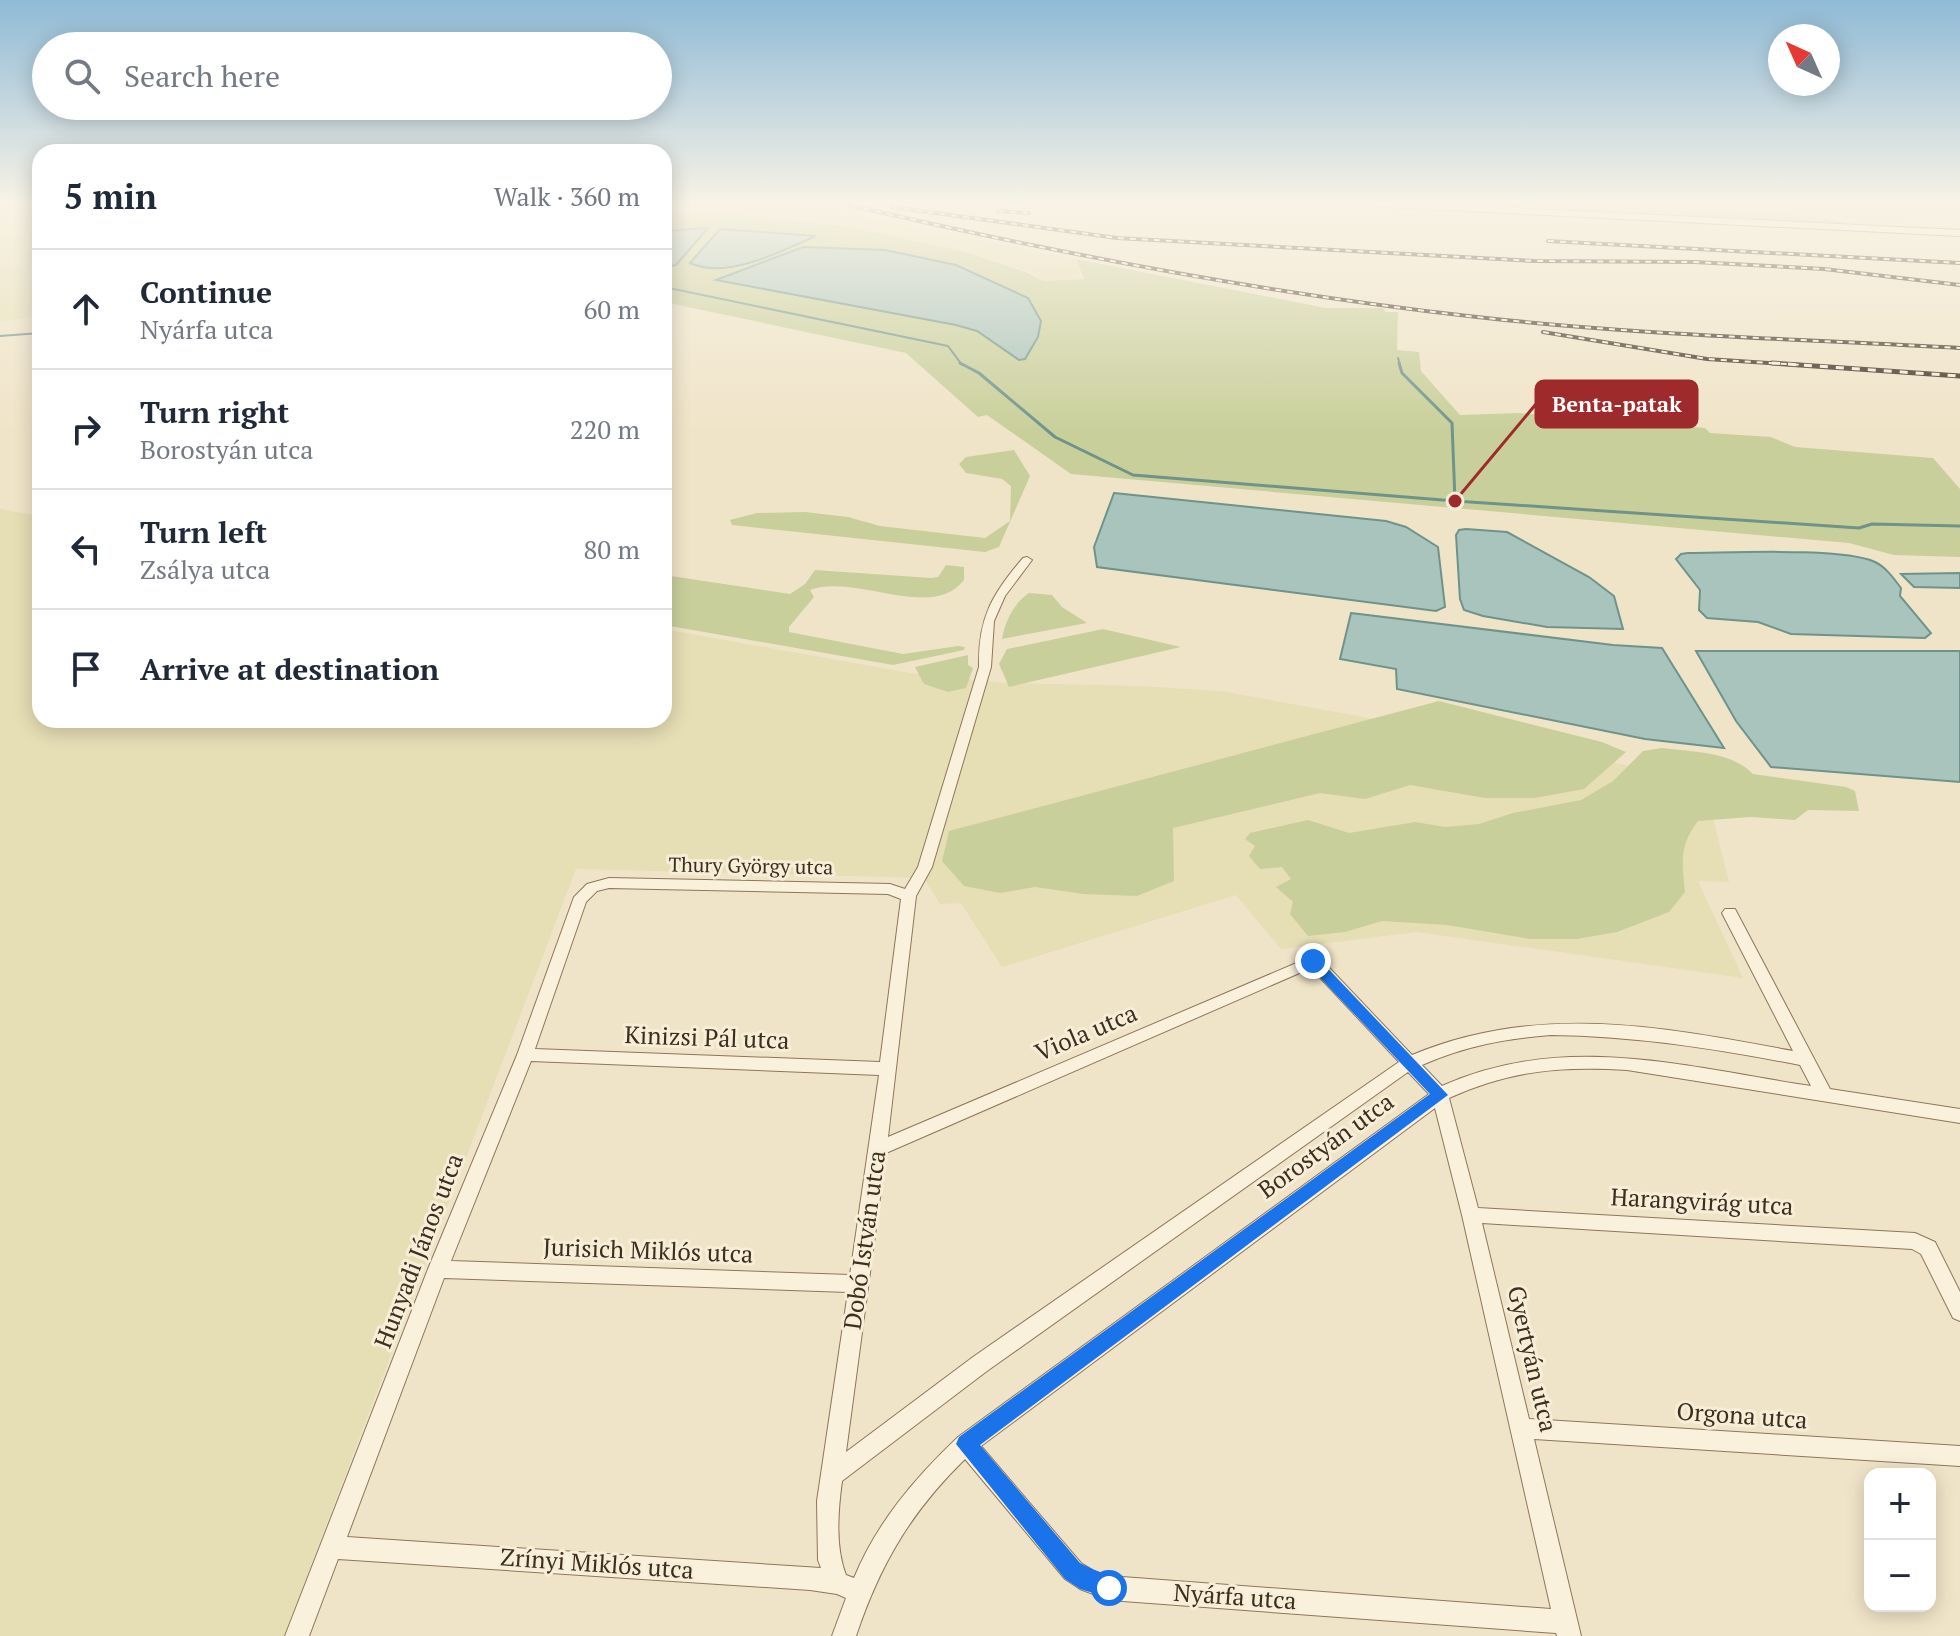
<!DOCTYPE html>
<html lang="en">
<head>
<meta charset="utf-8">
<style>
  body { margin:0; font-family:"PT Serif",serif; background:#f2f2f3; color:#1f2937 }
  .controls { position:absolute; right:24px; bottom:24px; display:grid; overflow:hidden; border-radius:16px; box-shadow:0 4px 20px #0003 }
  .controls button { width:72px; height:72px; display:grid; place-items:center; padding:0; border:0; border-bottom:2px solid #e0e1e3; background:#fff; color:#1f2937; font:40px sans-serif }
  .compass { position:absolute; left:1768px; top:24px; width:72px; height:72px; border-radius:50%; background:#fff; box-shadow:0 4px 20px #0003; rotate:315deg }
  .stop { position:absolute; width:24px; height:24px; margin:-18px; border:6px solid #1a73e8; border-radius:50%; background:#fff }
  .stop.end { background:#1a73e8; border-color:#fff; box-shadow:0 2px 8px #0008 }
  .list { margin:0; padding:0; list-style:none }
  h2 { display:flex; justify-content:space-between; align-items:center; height:104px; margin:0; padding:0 32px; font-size:34px }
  h2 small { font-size:26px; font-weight:400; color:#747a83 }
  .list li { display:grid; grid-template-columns:52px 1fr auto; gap:24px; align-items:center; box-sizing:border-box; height:120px; padding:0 32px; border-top:2px solid #e0e1e3 }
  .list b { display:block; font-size:30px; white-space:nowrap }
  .list p { margin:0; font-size:26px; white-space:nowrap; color:#747a83 }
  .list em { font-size:26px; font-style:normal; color:#747a83 }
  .icon { flex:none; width:44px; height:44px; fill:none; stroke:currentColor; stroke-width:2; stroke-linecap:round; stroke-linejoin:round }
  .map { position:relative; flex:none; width:1960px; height:1636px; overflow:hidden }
  .search { position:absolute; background:#fff; box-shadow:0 4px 20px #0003; left:32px; top:32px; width:640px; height:88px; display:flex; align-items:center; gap:20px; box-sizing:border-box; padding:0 28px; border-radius:44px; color:#747a83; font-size:30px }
  .panel { position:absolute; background:#fff; box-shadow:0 4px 20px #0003; left:32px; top:144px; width:640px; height:584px; border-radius:24px }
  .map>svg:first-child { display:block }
  .farmland { fill:#e6deb5 }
  .green { fill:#c9cf9b; fill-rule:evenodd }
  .water { fill:#a9c4bc; stroke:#6f938a; stroke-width:2 }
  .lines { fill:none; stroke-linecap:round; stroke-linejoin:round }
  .stream-far1 { stroke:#6f938a; stroke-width:2 }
  .stream { stroke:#6f938a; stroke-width:3 }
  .minor-casing { stroke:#8d765c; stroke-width:2 }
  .tertiary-casing { stroke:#8d765c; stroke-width:2 }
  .minor { fill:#faf1dc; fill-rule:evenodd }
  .tertiary { fill:#faf1dc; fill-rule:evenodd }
  .rail-far1-casing { stroke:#3d2e20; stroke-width:4 }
  .rail-casing { stroke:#3d2e20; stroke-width:5 }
  .rail-far1 { stroke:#f7eed8; stroke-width:2; stroke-dasharray:6; stroke-linecap:butt }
  .rail { stroke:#f7eed8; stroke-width:3; stroke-dasharray:8; stroke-linecap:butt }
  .route { fill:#1a73e8 }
  .labels { text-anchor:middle; stroke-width:6; stroke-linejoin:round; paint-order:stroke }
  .street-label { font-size:20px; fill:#3d2e20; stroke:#f7eed8 }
  .near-street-label { font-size:24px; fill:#3d2e20; stroke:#f7eed8 }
  .leader { fill:none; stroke:#9e2a2b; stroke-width:3 }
  .callout-dot { fill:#9e2a2b; stroke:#f7eed8; stroke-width:3 }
  .callout { fill:#9e2a2b; stroke:#9e2a2b; stroke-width:3 }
  .callout-label { font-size:22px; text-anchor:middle; font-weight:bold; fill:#fff }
</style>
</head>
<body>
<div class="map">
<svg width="1960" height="1636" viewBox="0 0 1960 1636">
  <rect width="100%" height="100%" fill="#f0e4c8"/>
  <!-- farmland -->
  <g class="farmland">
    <polygon points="0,203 40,203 40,315 0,322"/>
    <polygon points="664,203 793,203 1076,259 1083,279 1043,281 1029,272 966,252 844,226 709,212 664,216"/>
    <polygon points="1529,203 1960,203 1960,221 1929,220 1884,223 1882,225 1779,214 1593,209"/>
    <polygon points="0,509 40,516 40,720 664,720 664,629 910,673 1005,683 1140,686 1221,691 1703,779 1729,882 1698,881 1743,978 1417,932 1281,949 1236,895 1002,967 961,903 940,904 924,878 576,869 284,1636 0,1636"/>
  </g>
  <!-- green -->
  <g class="green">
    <polygon points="1443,203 1529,203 1593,209 1735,212 1820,217 1852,224"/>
    <path d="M709,212L844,226L966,252L1028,273L1043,281L1084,279L1076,259L1326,308H1383L1386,312H1398L1397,350L1419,352L1421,371L1460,415L1519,413L1705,428L1710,433L1771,437L1795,447L1933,458L1960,489V557L1894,555L1849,543L1071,474L987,415L978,417L906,353L664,302V267L705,228L664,231V216ZM803,247L1038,337L1019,360L977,331L956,325L717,280Z"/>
    <polygon points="1014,450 1030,476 999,547 985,552 732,525 730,520 757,513 805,512 848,517 880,526 985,538 1010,521 1011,486 1002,479 966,473 959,464 966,457"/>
    <path d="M946,565L964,567V580C932,622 855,573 810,590L814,597L789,627V632L903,654L958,646L965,647L964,650L893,665L664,625V575L790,594L805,584L815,570L931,578L938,577Z"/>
    <path d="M1029,593L1052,595L1062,607L1087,623L1002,639C1005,621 1014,603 1029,593Z"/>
    <polygon points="1103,629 1181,647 1009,687 999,664 1007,649"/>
    <polygon points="968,655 968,665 973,668 966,688 948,692 924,684 915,667"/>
    <polygon points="1439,701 1602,742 1626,752 1584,789 1535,798 1485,798 1410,785 1365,799 1320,793 1173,828 1174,881 1137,896 1084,894 1035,887 1000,893 964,886 942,861 949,831"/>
    <path d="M1662,748C1692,752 1731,751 1753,774L1846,787L1855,791L1859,811L1808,810L1795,820L1750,817L1698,821C1679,846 1682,862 1685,892L1669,912L1617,932L1577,939H1530L1447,925L1382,921L1345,932L1308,936L1290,914L1293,902L1276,887L1291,879L1282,867L1260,869L1249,856L1255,846L1245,839L1250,833L1308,820L1349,833L1415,822L1445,827L1479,824L1513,813L1581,800L1613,781L1643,751Z"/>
  </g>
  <!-- water -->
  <g class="water">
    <polygon points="708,228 676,265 664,267 664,231"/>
    <path d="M720,229L816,236C782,251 726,280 690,263Z"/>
    <polygon points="803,247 885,250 956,265 1028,298 1041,321 1038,337 1025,359 1019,360 977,331 956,325 716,280"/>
    <polygon points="1114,493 1386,521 1406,527 1438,547 1445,607 1436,611 1097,567 1094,547"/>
    <polygon points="1466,529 1507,532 1589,577 1614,596 1623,629 1547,627 1483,616 1464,610 1460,599 1456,535 1459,530"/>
    <path d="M1688,553C1728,553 1843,547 1875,562C1886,567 1894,579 1901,588L1900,596L1931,633L1925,638L1791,634L1758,622L1707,618L1699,610L1700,590L1676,559L1681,554Z"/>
    <polygon points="1960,573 1960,588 1914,587 1901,574"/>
    <polygon points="1351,613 1613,645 1662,648 1724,748 1645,739 1397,689 1396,669 1340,659"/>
    <polygon points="1696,651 1960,651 1960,782 1771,767 1736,721"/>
  </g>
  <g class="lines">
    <!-- stream-far1 -->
    <g class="stream-far1">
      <polyline points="664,287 948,346 962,365"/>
      <polyline points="0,336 40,333"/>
      <polyline points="1398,358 1400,365"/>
    </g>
    <!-- stream -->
    <g class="stream">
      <polyline points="960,363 979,373 1055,437 1133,475 1455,501 1859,528 1872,524 1960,526"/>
      <polyline points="1399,363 1402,373 1452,423 1455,501"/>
    </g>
    <defs>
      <path id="minor" d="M1027,557L1032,560L1005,596L994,621L991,667L932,867L916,896L888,1137L1313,956L1319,957L1412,1055C1538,1002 1664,1027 1793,1051L1722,913L1725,909H1735L1830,1089L1960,1109V1123L1627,1070C1562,1066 1510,1070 1449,1098L1478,1208L1915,1233L1935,1242L1960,1292V1321L1953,1318L1921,1254L1912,1249L1482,1223L1529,1419L1960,1446V1466L1534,1439L1581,1636H1557L1556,1633L1109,1600L1080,1589L1065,1579L965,1459C911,1512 880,1564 856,1636H832L846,1598L837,1594L810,1590L338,1559L309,1636H285L428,1269L517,1055L574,897L587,884L609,878L890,884L905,889L918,867L979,667C978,618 992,594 1023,558ZM609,888L888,894L901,899L880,1062L535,1049L586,902L597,891ZM1311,968L1399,1062L973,1357L846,1452L886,1153ZM1551,1035C1636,1036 1717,1049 1800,1065L1811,1086C1685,1067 1564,1031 1442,1086L1422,1065C1466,1046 1504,1039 1551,1035ZM531,1061L879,1075L850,1275L451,1261ZM1408,1072L1429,1094L958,1437C915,1478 877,1522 854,1578L846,1575C835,1547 838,1511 842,1481L987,1371ZM1435,1108L1462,1215L1551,1609L1109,1576L1094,1571L1081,1563L981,1446ZM444,1278L848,1292L817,1501L818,1560L821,1568L347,1537Z"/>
      <polygon id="tertiary" points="1362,203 1414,203 1960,230 1960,236 1366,206"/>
    </defs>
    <!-- minor casing -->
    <use href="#minor" class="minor-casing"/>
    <!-- tertiary casing -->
    <use href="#tertiary" class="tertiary-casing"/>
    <!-- minor -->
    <use href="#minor" class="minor"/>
    <!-- tertiary -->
    <use href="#tertiary" class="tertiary"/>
    <defs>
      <g id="rail-far1">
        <path d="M840,203C1050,252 1262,293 1477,317C1637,335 1799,339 1960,348"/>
        <polyline points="892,207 1117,238 1534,261 1695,262 1824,269 1960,285"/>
        <polyline points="998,211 1029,213"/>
        <polyline points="1548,241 1960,263"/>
        <polyline points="1543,332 1707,359 1801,365"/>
      </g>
      <polyline id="rail" points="1772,363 1960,376"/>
    </defs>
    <!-- rail-far1 casing -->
    <use href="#rail-far1" class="rail-far1-casing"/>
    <!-- rail casing -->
    <use href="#rail" class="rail-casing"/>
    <!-- rail-far1 -->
    <use href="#rail-far1" class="rail-far1"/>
    <!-- rail -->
    <use href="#rail" class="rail"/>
  </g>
  <!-- sky -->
  <linearGradient id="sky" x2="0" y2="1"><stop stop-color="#8fbad6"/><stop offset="0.47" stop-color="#f8f3e6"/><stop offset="1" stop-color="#f8f3e6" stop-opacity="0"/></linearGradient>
  <rect width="1960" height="432" fill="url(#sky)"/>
  <!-- route -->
  <polygon class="route" points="1313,956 1318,958 1448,1095 980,1445 1080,1563 1116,1580 1120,1588 1116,1595 1109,1598 1080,1589 1065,1579 956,1444 959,1437 1430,1094 1308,965 1306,961"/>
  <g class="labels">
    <!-- street labels -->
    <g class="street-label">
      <text transform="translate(751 866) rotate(1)" y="7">Thury György utca</text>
    </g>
    <!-- near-street labels -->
    <g class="near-street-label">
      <text transform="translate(1086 1033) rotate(-23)" y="8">Viola utca</text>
      <text transform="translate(707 1038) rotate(2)" y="8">Kinizsi Pál utca</text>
      <text transform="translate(1326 1146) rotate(-36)" y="8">Borostyán utca</text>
      <text transform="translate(1702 1202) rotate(3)" y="8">Harangvirág utca</text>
      <text transform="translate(865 1240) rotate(-82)" y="8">Dobó István utca</text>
      <text transform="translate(419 1251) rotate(-69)" y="8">Hunyadi János utca</text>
      <text transform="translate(648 1251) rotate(2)" y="8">Jurisich Miklós utca</text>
      <text transform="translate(1532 1359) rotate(77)" y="8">Gyertyán utca</text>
      <text transform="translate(1742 1416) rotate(4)" y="8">Orgona utca</text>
      <text transform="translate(597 1564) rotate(4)" y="8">Zrínyi Miklós utca</text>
      <text transform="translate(1235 1597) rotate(4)" y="8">Nyárfa utca</text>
    </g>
  </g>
  <!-- callouts -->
  <path class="leader" d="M1455 501L1536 404"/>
  <circle class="callout-dot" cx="1455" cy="501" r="8"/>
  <rect class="callout" x="1536" y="381" width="161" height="46" rx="8"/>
  <g class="callout-label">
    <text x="1617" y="412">Benta-patak</text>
  </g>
</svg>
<div class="controls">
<button>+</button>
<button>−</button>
</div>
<svg class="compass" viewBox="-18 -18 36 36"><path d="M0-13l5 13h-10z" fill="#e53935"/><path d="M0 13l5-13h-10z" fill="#747a83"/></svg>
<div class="stop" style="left:1109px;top:1588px"></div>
<div class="stop end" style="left:1313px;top:961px"></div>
<div class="search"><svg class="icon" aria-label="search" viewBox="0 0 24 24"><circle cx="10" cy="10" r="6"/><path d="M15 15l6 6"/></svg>Search here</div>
<section class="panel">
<h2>5 min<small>Walk · 360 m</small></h2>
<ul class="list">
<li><svg class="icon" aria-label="ahead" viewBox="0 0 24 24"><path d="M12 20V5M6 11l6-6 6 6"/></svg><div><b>Continue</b><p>Nyárfa utca</p></div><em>60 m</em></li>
<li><svg class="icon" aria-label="right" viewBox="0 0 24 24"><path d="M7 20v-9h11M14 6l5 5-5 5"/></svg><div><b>Turn right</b><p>Borostyán utca</p></div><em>220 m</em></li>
<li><svg class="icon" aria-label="left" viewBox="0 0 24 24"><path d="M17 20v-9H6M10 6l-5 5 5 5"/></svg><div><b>Turn left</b><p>Zsálya utca</p></div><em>80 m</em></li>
<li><svg class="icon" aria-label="arrive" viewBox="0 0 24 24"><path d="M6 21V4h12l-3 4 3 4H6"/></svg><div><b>Arrive at destination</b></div></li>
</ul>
</section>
</div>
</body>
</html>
